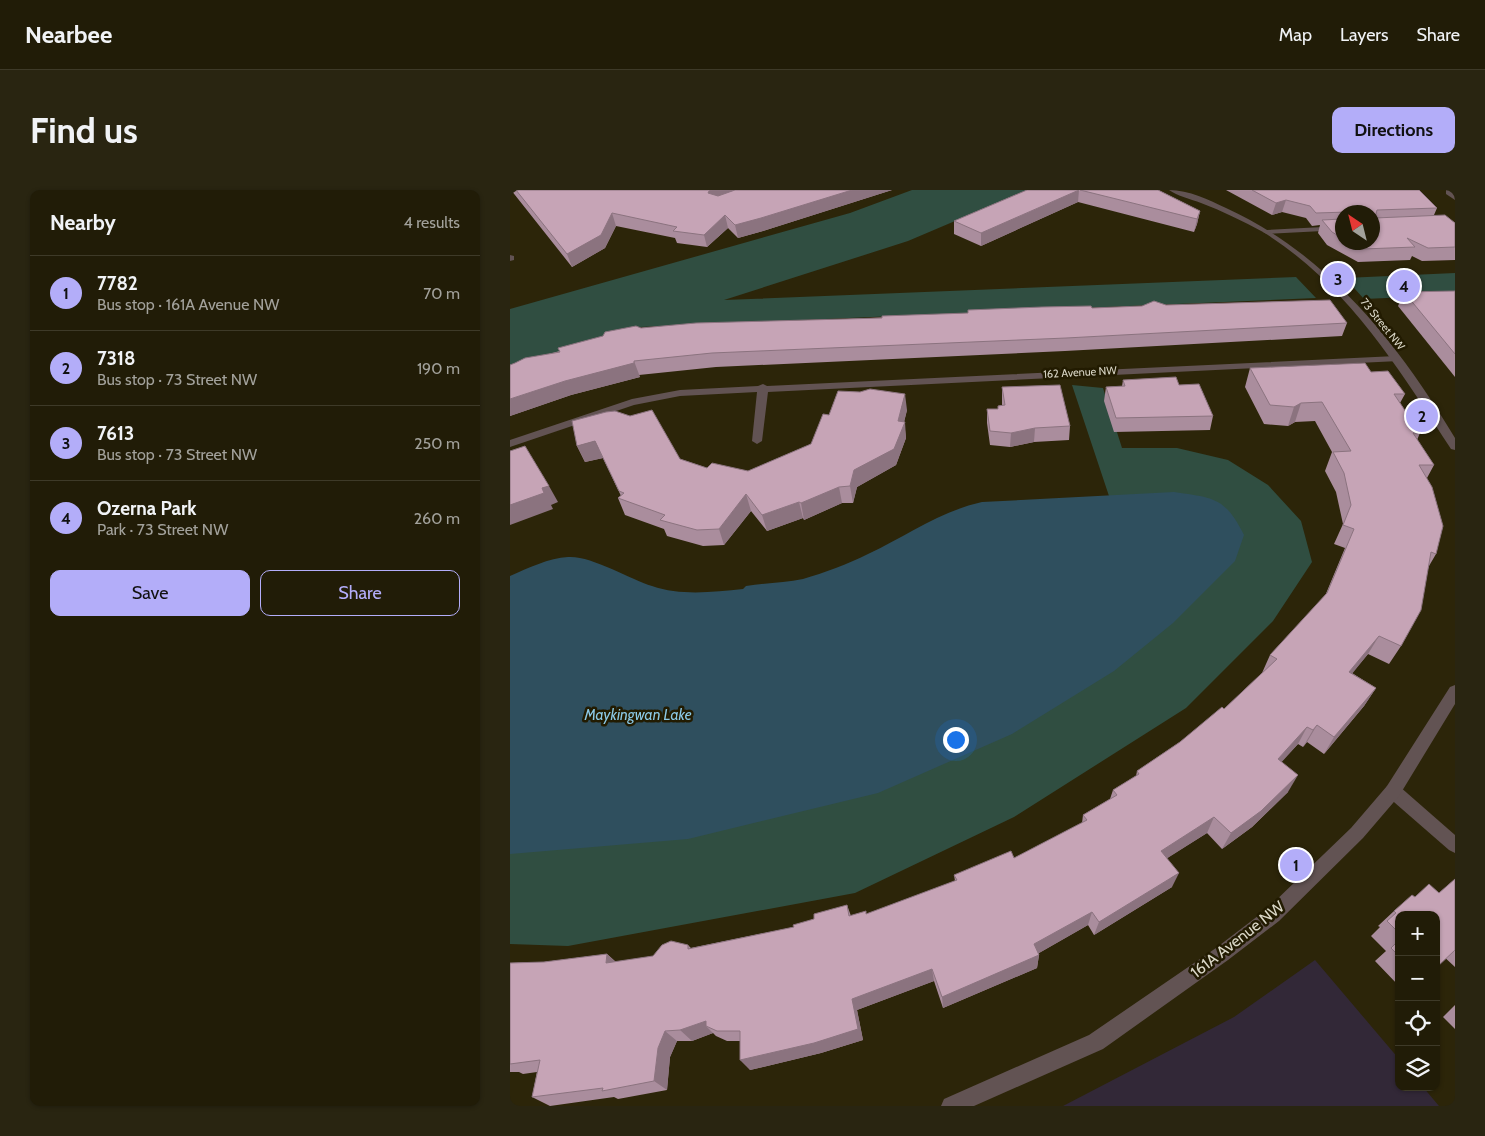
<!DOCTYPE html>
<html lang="en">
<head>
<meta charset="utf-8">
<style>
  body { margin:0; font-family:Cabin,sans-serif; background:#292511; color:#f1f3f6 }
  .controls { position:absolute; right:15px; bottom:15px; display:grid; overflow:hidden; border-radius:10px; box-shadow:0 1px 4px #0004 }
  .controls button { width:45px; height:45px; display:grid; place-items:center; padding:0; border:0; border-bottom:1px solid #3e3a28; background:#211c07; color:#f1f3f6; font:25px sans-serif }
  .compass { position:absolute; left:825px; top:15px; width:45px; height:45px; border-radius:50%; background:#211c07; box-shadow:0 1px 4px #0004; rotate:325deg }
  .you { position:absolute; left:445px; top:549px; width:18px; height:18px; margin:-12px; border:4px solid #fff; border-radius:50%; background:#1a73e8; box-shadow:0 0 0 8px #1a73e833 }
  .badge { display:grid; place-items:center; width:32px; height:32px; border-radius:50%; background:#b3adf9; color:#111; font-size:16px; font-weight:700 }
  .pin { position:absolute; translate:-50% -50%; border:2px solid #fff; box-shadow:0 1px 5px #0006 }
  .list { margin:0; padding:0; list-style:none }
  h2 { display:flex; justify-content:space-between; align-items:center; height:65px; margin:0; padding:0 20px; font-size:21px }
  h2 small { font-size:16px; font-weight:400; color:#a2a19b }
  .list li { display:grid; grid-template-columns:32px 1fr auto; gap:15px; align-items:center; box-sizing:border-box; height:75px; padding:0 20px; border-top:1px solid #3e3a28 }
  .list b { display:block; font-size:19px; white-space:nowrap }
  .list p { margin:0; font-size:16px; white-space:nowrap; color:#a2a19b }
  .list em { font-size:16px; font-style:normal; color:#a2a19b }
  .actions { display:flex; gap:10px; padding:15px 20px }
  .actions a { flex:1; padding:11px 0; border:1px solid #b3adf9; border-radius:10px; text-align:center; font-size:18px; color:#b3adf9 }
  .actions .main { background:#b3adf9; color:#111 }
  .icon { flex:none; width:28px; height:28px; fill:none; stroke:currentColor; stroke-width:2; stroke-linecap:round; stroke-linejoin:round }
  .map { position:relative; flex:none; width:945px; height:916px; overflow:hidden; border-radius:10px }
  header { display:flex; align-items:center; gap:30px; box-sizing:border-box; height:70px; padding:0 25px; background:#211c07; border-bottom:1px solid #3e3a28 }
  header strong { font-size:24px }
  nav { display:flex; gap:28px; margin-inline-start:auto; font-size:18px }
  .intro { display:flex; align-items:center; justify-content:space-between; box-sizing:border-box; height:120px; padding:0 30px }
  h1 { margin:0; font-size:35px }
  .button { padding:12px 22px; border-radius:10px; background:#b3adf9; color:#111; font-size:18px; font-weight:700 }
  main { display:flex; gap:30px; padding:0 30px }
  aside { flex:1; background:#211c07; border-radius:10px; box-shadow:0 1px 4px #0004 }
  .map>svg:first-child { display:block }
  .education { fill:#322837 }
  .green { fill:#304e41 }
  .water { fill:#2f4f5e }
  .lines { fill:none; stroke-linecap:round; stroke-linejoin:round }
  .minor { fill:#625353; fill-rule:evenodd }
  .tertiary { fill:#625353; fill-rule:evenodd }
  .wall { fill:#aa8d9d; fill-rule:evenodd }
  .shaded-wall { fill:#8b737f }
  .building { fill:#c6a4b6; stroke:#8b737f }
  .labels { text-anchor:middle; stroke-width:5; stroke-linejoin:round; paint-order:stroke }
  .far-street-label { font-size:11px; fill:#dad7c7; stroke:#221b01 }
  .water-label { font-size:15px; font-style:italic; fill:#8ccae7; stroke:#221b01 }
  .near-street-label { font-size:16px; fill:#dad7c7; stroke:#221b01 }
</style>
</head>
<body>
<header>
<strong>Nearbee</strong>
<nav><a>Map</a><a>Layers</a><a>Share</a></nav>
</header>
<div class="intro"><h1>Find us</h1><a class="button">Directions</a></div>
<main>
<aside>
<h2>Nearby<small>4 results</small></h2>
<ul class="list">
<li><span class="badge">1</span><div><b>7782</b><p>Bus stop · 161A Avenue NW</p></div><em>70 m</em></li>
<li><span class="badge">2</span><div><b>7318</b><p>Bus stop · 73 Street NW</p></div><em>190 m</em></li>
<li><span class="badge">3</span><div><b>7613</b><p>Bus stop · 73 Street NW</p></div><em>250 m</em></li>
<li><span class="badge">4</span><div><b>Ozerna Park</b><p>Park · 73 Street NW</p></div><em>260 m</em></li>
</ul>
<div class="actions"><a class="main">Save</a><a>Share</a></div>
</aside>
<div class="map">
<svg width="945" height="916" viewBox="0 0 945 916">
  <rect width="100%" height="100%" fill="#2c2509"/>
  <!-- education -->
  <polygon class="education" points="805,770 889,869 889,897 913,897 929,916 553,916 724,827"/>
  <!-- green -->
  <g class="green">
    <polygon points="402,0 518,0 398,51 214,110 786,87 806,108 130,137 0,177 0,119 340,23"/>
    <polygon points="945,83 945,105 854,109 835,88"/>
    <polygon points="562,195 593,198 612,258 667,258 718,270 758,295 791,331 802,372 763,431 676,518 504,627 345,703 58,756 0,754 0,630 673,362 599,306"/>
  </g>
  <!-- water -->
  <path class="water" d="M664,302C704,308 715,307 734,345L725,371L663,433L604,481L502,544L368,603L178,649L0,664V386C18,378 39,368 58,367C80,365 120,389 142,396C171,406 203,402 233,399L236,396C254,393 275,393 293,389C314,383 338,374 358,364C397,346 428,322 472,312Z"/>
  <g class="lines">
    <!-- minor -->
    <g class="minor">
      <polygon points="936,0 942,0 945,4 945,10 936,4"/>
      <polygon points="832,36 832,40 757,44 753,42 757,40"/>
      <polygon points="0,65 4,66 4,70 0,71"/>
      <polygon points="886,166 891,169 889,171 258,202 252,251 247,254 242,251 247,202 170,206 124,215 0,257 0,250 122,209 170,200 248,196 253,194 257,196"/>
      <polygon points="883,594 889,596 945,645 945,663 939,660 877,606 875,601 877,596"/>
    </g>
    <!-- tertiary -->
    <g class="tertiary">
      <path d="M659,0C679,0 699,10 716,18C818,64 889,155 945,248V260L941,259C889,179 837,94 753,42C733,31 712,21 691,13C681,9 667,6 659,0Z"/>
      <polygon points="945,495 945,514 889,606 853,648 769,731 718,770 593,859 464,916 431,916 434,909 579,845 706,758 757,719 841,638 877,596 940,497"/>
    </g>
  </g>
  <!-- wall -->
  <g class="wall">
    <polygon points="1,0 382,0 253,41 228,48 218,38 197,57 167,53 165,48 106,36 95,58 62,77"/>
    <polygon points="517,0 648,0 690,21 687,34 684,42 568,12 471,56 444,44 444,31"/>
    <path d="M716,0H909L927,18L924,25L945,33V70L912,71L902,66L900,70L848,72L817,55L808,43L810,35L802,36L796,28L772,22L762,25ZM832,22H862V52H832Z"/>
    <polygon points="945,101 945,187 888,116 894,102"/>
    <polygon points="656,115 837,133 832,146 555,161 206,177 129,185 130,187 61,205 0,226 0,175 131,138"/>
    <polygon points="740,178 861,182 895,204 890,213 910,243 907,250 924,275 917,288 926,364 919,376 891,456 879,474 858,464 842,483 866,498 854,516 814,564 797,552 793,557 788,554 771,572 778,602 742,637 712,659 697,643 657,668 662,697 584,745 578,735 529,763 529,765 527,778 433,818 424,791 347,820 353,850 311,863 240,880 230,851 217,851 206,846 203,843 182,851 167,851 160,867 157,900 108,909 104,907 40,916 22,907 27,882 13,884 9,882 0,882 0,773 34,772 97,764 106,772 143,766 178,755 181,758 284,737 337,715 341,726 357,724 445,691 444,685 504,668 572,633 573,625 600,609 603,600 626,586 627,581 670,552 714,519 752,483 760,465 815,406 835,358 824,354 833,334 826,302 815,281 822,262 805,231 785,232 778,236 754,234 735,197"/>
    <polygon points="613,190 669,195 703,226 700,240 604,242 594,211 596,197 612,196"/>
    <polygon points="492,197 560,236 559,250 524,252 500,257 480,255 477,233 477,219 488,219 488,216 492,215"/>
    <polygon points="397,220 394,232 396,248 386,275 347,297 343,313 332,313 294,330 293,328 257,341 241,321 214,355 193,356 157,346 154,339 115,325 108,308 111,306 93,268 75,272 67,256 170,269 197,278 238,281 301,254 319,225"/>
    <polygon points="945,689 945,777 889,725 889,796 865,771 876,761 861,746 870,737 868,736 884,721 905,707 929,703"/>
    <polygon points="945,815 945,839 933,827"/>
  </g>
  <!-- shaded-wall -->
  <g class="shaded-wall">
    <polygon points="202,0 241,0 202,13 198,3 199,1"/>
    <polygon points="342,0 382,0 253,41 228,48 225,35"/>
    <polygon points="569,0 568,12 471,56 471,43"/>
    <polygon points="776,10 772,22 762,25 766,13"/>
    <polygon points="690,21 687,34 684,42 687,29"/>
    <polygon points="102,23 106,36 95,58 62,77 57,64"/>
    <polygon points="215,25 218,38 197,57 194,45"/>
    <polygon points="124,171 130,187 61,205 0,226 0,209 55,191"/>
    <polygon points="395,204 397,220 392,240 395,232 396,248 386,275 347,297 343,313 340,296 344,280 388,231"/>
    <polygon points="791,213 785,232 778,236 784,217"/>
    <polygon points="525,238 524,252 500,257 501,243"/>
    <polygon points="85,251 93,268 75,272 67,256"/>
    <polygon points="39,296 48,312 41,315 43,319 0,335 0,315 32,298"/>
    <polygon points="329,297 332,313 294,330 291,313"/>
    <polygon points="236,304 241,321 214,355 209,339"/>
    <polygon points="289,312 293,328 257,341 252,325"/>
    <polygon points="869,446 858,464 829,500 839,482"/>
    <polygon points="866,498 854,516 814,564 824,547"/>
    <polygon points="807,535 797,552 793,557 803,540"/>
    <polygon points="797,537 788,554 759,586 768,569"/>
    <polygon points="788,585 778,602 742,637 712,659 721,643"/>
    <polygon points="704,627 697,643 645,676 651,661"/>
    <polygon points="669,683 662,697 584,745 589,732"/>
    <polygon points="582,722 578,735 522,767 524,754"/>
    <polygon points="97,764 111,777 96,773"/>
    <polygon points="529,765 527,778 433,818 432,807"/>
    <polygon points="422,779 424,791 347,820 353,850 311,863 240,880 230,870 342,809"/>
    <polygon points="196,831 196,836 203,843 182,851 170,840"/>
    <polygon points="155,841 167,851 160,867 157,900 144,891 148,858"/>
  </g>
  <!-- building -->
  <g class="building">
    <polygon points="6,0 202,0 199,1 198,3 208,6 225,0 342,0 251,28 225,35 215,25 194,45 163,41 167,37 102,23 91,45 57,64"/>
    <polygon points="517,0 569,0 471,43 444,31"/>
    <polygon points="570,0 648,0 690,21 687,29"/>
    <polygon points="742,0 909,0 927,18 867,20 865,28 935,25 945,33 945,57 918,58 897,48 905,57 853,59 841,52 862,52 862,22 838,22 806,23 800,16 776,10 766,13"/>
    <polygon points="832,29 832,48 822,42 812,30"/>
    <polygon points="945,101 945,164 894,102"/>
    <polygon points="820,110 837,133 556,148 202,163 124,171 124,173 55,191 0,209 0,175 5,173 15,168 50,162 48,158 93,146 95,142 126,136 131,138 186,133 372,128 372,126 458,123 458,120 532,117 581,116 582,118 632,116 644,111 656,115"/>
    <polygon points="855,173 861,182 878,181 895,204 884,204 910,243 903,243 924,275 909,275 922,297 933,336 926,364 921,362 911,420 891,456 869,446 839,482 866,498 824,547 807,535 803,540 797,537 768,569 788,585 751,621 721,643 704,627 651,661 669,683 589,732 582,722 524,754 529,765 432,807 422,779 342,809 348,839 304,853 230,870 230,841 207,841 196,836 196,831 170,840 155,841 148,858 144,891 92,901 93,898 22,907 30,870 0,874 0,773 34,772 97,764 96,773 143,766 152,755 161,751 178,755 178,759 284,737 283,735 304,729 304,724 337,715 339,726 356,721 356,724 447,690 444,685 501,661 504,668 577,630 573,625 607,605 603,600 629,584 627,581 670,552 712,517 714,519 767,469 760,465 817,403 844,339 833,335 841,315 834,283 823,262 841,261 812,212 791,213 784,217 760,215 740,178"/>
    <polygon points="666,187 669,195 689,194 703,226 606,228 596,197 615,196 613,190"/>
    <polygon points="550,195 560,236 525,238 501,243 480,241 477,219 488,219 488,216 495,215 492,197"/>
    <polygon points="360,199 395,204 388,231 395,232 384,259 344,280 340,296 329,297 291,313 289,312 252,325 236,304 209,339 187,340 150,330 155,325 108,308 114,303 109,301 85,251 67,256 62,231 96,222 105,221 120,226 142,220 170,269 197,278 202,273 238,281 301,254 313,224 319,225 328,201 350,202"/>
    <polygon points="15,256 39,296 32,298 34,303 0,315 0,261"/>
    <polygon points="945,689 945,760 926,778 926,725 889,725 889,743 877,731 886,723 884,721 902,705 905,707 919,694 929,703"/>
    <polygon points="889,750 889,766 881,758"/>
  </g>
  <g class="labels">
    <!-- far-street labels -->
    <g class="far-street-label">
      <text transform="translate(873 134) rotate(51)" y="4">73 Street NW</text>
      <text transform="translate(570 182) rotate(-3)" y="4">162 Avenue NW</text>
    </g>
    <!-- water labels -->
    <g class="water-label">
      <text x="128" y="530">Maykingwan Lake</text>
    </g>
    <!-- near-street labels -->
    <g class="near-street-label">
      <text transform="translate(727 749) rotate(-38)" y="6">161A Avenue NW</text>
    </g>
  </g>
</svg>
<div class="controls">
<button>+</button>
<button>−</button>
<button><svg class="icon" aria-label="locate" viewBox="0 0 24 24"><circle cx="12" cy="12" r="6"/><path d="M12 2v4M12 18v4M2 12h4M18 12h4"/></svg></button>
<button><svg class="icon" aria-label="layers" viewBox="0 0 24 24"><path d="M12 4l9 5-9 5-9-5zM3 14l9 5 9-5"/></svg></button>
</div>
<svg class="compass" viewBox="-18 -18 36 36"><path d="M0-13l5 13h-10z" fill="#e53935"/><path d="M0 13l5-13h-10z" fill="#a2a19b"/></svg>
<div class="you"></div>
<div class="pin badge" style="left:786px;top:675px">1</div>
<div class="pin badge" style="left:912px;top:226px">2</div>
<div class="pin badge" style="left:828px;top:89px">3</div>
<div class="pin badge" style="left:894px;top:96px">4</div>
</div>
</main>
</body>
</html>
